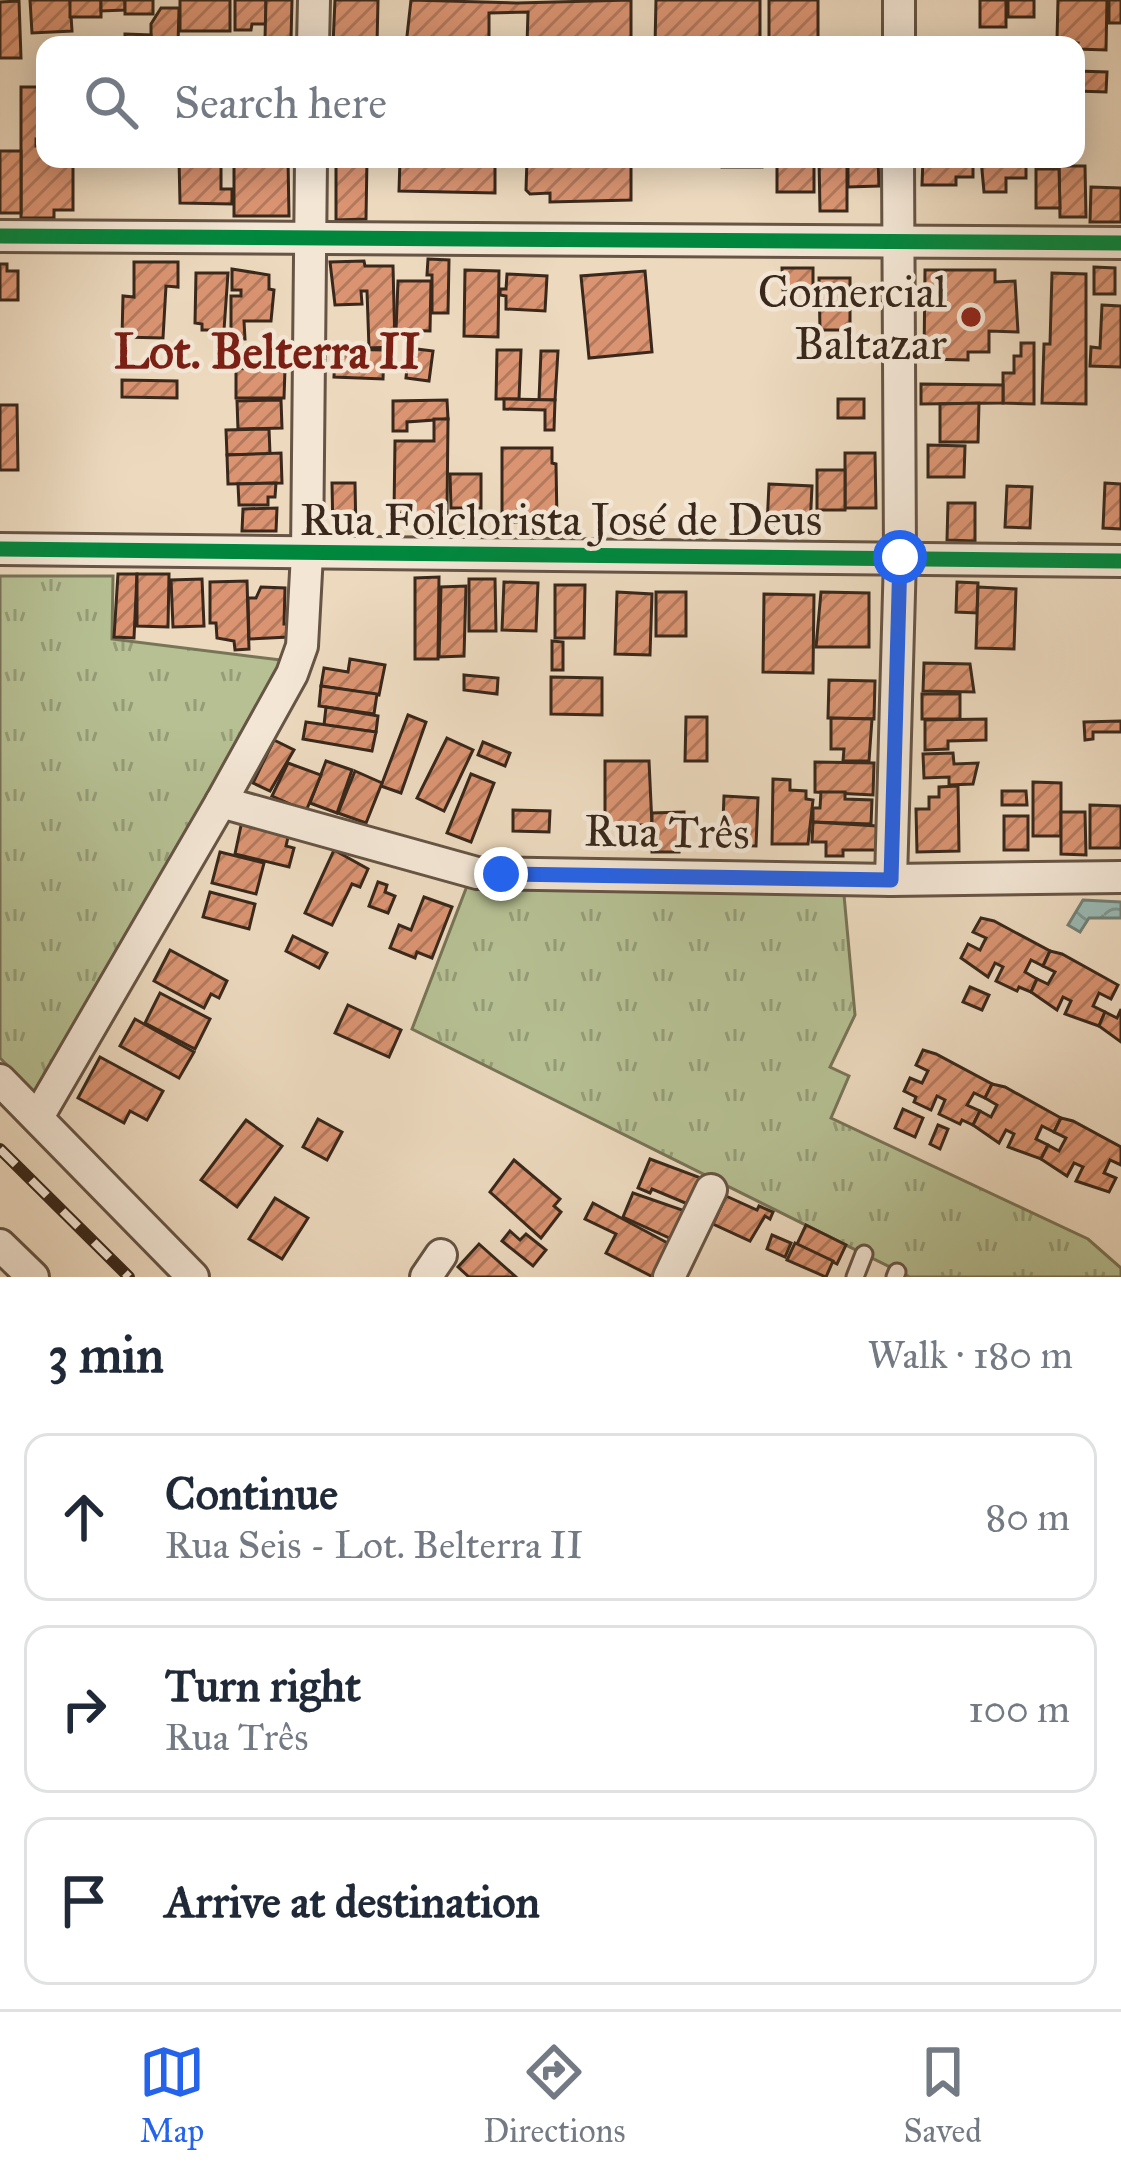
<!DOCTYPE html>
<html lang="en">
<head>
<meta charset="utf-8">
<style>
  body { margin:0; font-family:"IM FELL Great Primer",serif; background:#f6f6f7; color:#1f2937 }
  .stop { position:absolute; width:36px; height:36px; margin:-27px; border:9px solid #2563eb; border-radius:50%; background:#fff }
  .stop.end { background:#2563eb; border-color:#fff; box-shadow:0 3px 12px #0008 }
  .list { margin:0; padding:0; list-style:none }
  h2 { display:flex; justify-content:space-between; align-items:center; height:156px; margin:0; padding:0 48px; font-size:51px }
  h2 small { font-size:39px; font-weight:400; color:#747a83 }
  .list li { display:grid; grid-template-columns:78px 1fr auto; gap:36px; align-items:center; box-sizing:border-box; height:168px; margin:0 24px 24px; padding:0 24px; border:3px solid #e0e1e3; border-radius:24px }
  .list b { display:block; font-size:45px; white-space:nowrap }
  .list p { margin:0; font-size:39px; white-space:nowrap; color:#747a83 }
  .list em { font-size:39px; font-style:normal; color:#747a83 }
  .icon { flex:none; width:66px; height:66px; fill:none; stroke:currentColor; stroke-width:2; stroke-linecap:round; stroke-linejoin:round }
  .map { position:relative; flex:none; width:1121px; height:1277px; overflow:hidden }
  .search { position:absolute; background:#fff; box-shadow:0 6px 30px #0003; left:36px; right:36px; top:36px; height:132px; display:flex; align-items:center; gap:30px; box-sizing:border-box; padding:0 42px; border-radius:24px; color:#747a83; font-size:45px }
  .sheet { height:732px; background:#fff }
  nav { display:flex; justify-content:space-around; align-items:center; box-sizing:border-box; height:168px; border-top:3px solid #e0e1e3; background:#fff; font-size:33px; color:#747a83 }
  nav a { display:grid; justify-items:center; gap:6px }
  nav .on { color:#2563eb }
  .map>svg:first-child { display:block }
  .grass { fill:url(#grass-tufts); stroke:#787457; stroke-width:3 }
  .water { fill:url(#water-waves); stroke:#738077; stroke-width:3 }
  .building { fill:url(#building-hatch); stroke:#39281b; stroke-width:3 }
  .lines { fill:none; stroke-linecap:round; stroke-linejoin:round }
  .service-casing { stroke:#665444; stroke-width:21 }
  .minor-casing { stroke:#665444; stroke-width:36 }
  .service { stroke:#f3e6d5; stroke-width:15 }
  .minor { stroke:#f3e6d5; stroke-width:30 }
  .rail-casing { stroke:#39281b; stroke-width:12 }
  .rail { stroke:#f3e6d5; stroke-width:8; stroke-dasharray:22; stroke-linecap:butt }
  .cycleway-casing { stroke:#f3e6d5; stroke-width:22 }
  .cycleway { stroke:#00873e; stroke-width:15 }
  .route { stroke:#2563eb; stroke-width:15 }
  .poi-dot { fill:#8f2418; stroke:#f3e6d5; stroke-width:4.5 }
  .labels { text-anchor:middle; stroke-width:9; stroke-linejoin:round; paint-order:stroke }
  .poi-label { font-size:45px; fill:#39281b; stroke:#f3e6d5; text-anchor:end }
  .street-label { font-size:45px; fill:#39281b; stroke:#f3e6d5 }
  .neighbourhood-label { font-size:48px; font-weight:bold; fill:#7a1f14; stroke:#f3e6d5 }
</style>
</head>
<body>
<div class="map">
<svg width="1121" height="1277" viewBox="0 0 1121 1277">
  <defs>
    <pattern id="grass-tufts" width="24" height="20" patternUnits="userSpaceOnUse" patternTransform="scale(3)"><rect width="24" height="20" fill="#b6c093"/><path d="M3 7l-1-3M5 7V3M7 7l1-3M15 17l-1-3M17 17v-4M19 17l1-3" fill="none" stroke="#959c77"/></pattern>
    <pattern id="water-waves" width="16" height="10" patternUnits="userSpaceOnUse" patternTransform="scale(3)"><rect width="16" height="10" fill="#99bab4"/><path d="M0 5q4-4 8 0t8 0" fill="none" stroke="#7e9792"/></pattern>
    <pattern id="building-hatch" width="6" height="6" patternUnits="userSpaceOnUse" patternTransform="scale(3)"><rect width="6" height="6" fill="#da9472"/><path d="M-1 1l2-2M0 6l6-6M5 7l2-2" fill="none" stroke="#b2795d"/></pattern>
  </defs>
  <rect width="100%" height="100%" fill="#ecd9be"/>
  <filter id="stains"><feTurbulence type="fractalNoise" baseFrequency=".00167" numOctaves="4"/><feColorMatrix values="0 0 0 0 .2 0 0 0 0 .09 0 0 0 0 .02 0 0 0 .5 -.17"/></filter>
  <radialGradient id="worn" r=".72"><stop offset=".6" stop-color="#630" stop-opacity="0"/><stop offset="1" stop-color="#630" stop-opacity=".3"/></radialGradient>
  <!-- grass -->
  <g class="grass">
    <polygon points="0,576 113,576 112,639 289,661 35,1093 0,1058"/>
    <polygon points="467,886 844,895 855,1015 830,1067 849,1076 831,1118 1088,1239 1121,1268 1121,1277 910,1277 412,1029"/>
  </g>
  <!-- water -->
  <polygon class="water" points="1083,900 1121,902 1121,918 1089,918 1080,932 1068,925"/>
  <!-- building -->
  <g class="building">
    <polygon points="30,0 70,0 72,31 32,33"/>
    <rect x="70" y="0" width="31" height="17"/>
    <polygon points="101,0 125,0 125,10 101,11"/>
    <rect x="125" y="0" width="28" height="14"/>
    <rect x="180" y="0" width="50" height="31"/>
    <polygon points="235,0 266,0 266,24 252,24 251,30 235,30"/>
    <polygon points="266,0 292,0 291,40 265,39"/>
    <polygon points="335,0 378,0 377,45 333,45"/>
    <polygon points="411,0 517,3 631,0 631,45 527,45 528,12 489,13 489,40 497,40 497,45 406,45"/>
    <polygon points="656,0 760,0 760,45 655,45"/>
    <rect x="769" y="0" width="49" height="45"/>
    <rect x="980" y="0" width="26" height="27"/>
    <rect x="1008" y="0" width="26" height="17"/>
    <polygon points="1058,0 1107,0 1106,50 1077,49 1078,43 1057,40"/>
    <rect x="1109" y="0" width="12" height="23"/>
    <polygon points="19,1 21,58 0,58 0,2"/>
    <polygon points="161,8 179,8 178,45 151,45 151,24"/>
    <polygon points="125,34 151,35 151,45 125,45"/>
    <polygon points="1076,71 1107,72 1106,92 1076,91"/>
    <polygon points="21,87 45,87 45,139 36,139 36,146 45,146 45,159 73,159 73,210 54,210 54,218 21,218"/>
    <rect x="0" y="151" width="21" height="62"/>
    <polygon points="179,159 221,159 221,189 232,189 232,204 180,203"/>
    <polygon points="234,159 288,159 289,216 234,216"/>
    <polygon points="336,159 367,159 366,219 336,220"/>
    <polygon points="400,159 495,159 495,193 399,191"/>
    <polygon points="527,159 631,159 631,200 550,202 550,193 530,194 526,190"/>
    <rect x="722" y="159" width="40" height="8"/>
    <rect x="777" y="159" width="37" height="33"/>
    <polygon points="819,159 847,159 847,211 820,211"/>
    <polygon points="848,159 878,159 879,186 848,187"/>
    <polygon points="923,159 973,159 973,177 956,177 956,185 922,185"/>
    <polygon points="981,159 1026,159 1026,178 1006,178 1006,192 984,192"/>
    <polygon points="1059,166 1085,166 1086,217 1060,217"/>
    <polygon points="1036,169 1059,169 1060,208 1036,208"/>
    <polygon points="1091,187 1121,188 1121,222 1090,222"/>
    <polygon points="428,259 449,260 448,313 432,313 432,275 427,275"/>
    <polygon points="364,261 365,266 393,266 395,347 369,348 367,291 361,291 362,304 335,305 330,262"/>
    <polygon points="134,262 178,262 178,287 166,286 163,338 122,337 123,296 134,297"/>
    <polygon points="0,264 7,264 7,271 18,271 18,300 0,300"/>
    <polygon points="1094,267 1115,268 1115,294 1094,294"/>
    <polygon points="782,268 813,268 813,290 783,290"/>
    <polygon points="232,269 269,275 269,289 274,290 271,321 244,321 245,339 231,339 231,296 241,296 241,290 232,290"/>
    <polygon points="465,270 499,271 498,337 464,336"/>
    <polygon points="925,270 995,270 995,282 1015,281 1018,332 989,331 989,352 968,352 968,360 924,359"/>
    <polygon points="645,271 652,352 589,358 581,276"/>
    <polygon points="196,273 228,273 224,330 202,330 202,324 195,323"/>
    <polygon points="1052,273 1086,274 1086,404 1042,403 1044,344 1050,344"/>
    <polygon points="507,274 547,276 545,311 506,309 506,296 500,295 500,289 506,289"/>
    <polygon points="819,278 850,278 850,330 820,330"/>
    <polygon points="398,281 431,281 430,331 396,330"/>
    <polygon points="1102,305 1121,306 1121,367 1090,366 1091,347 1100,348"/>
    <polygon points="1021,343 1034,343 1034,404 1003,403 1003,373 1014,373 1014,356 1021,356"/>
    <polygon points="409,348 433,351 429,381 406,378"/>
    <polygon points="335,349 384,350 383,379 334,377"/>
    <polygon points="497,350 521,350 519,399 496,399"/>
    <polygon points="541,351 558,351 555,400 539,400"/>
    <polygon points="236,368 285,369 284,398 236,398"/>
    <polygon points="122,380 177,381 177,398 122,397"/>
    <polygon points="921,384 1003,385 1003,403 921,404"/>
    <polygon points="504,399 555,400 554,430 545,430 545,410 504,409"/>
    <rect x="838" y="399" width="26" height="19"/>
    <polygon points="281,400 282,428 238,429 237,401"/>
    <polygon points="447,400 448,419 407,422 407,431 393,431 393,401"/>
    <polygon points="979,403 978,442 940,442 940,404"/>
    <polygon points="0,405 17,405 18,470 0,470"/>
    <polygon points="434,419 448,419 447,514 394,513 395,441 434,441"/>
    <polygon points="269,429 270,454 227,455 226,430"/>
    <polygon points="928,445 965,446 964,477 928,477"/>
    <polygon points="502,448 552,448 552,463 556,464 557,522 502,522"/>
    <polygon points="281,453 282,483 228,484 227,455"/>
    <polygon points="845,453 875,453 876,508 845,508"/>
    <rect x="817" y="470" width="28" height="40"/>
    <polygon points="450,474 481,474 481,508 451,508"/>
    <polygon points="276,483 275,497 268,497 268,505 239,505 238,484"/>
    <polygon points="332,483 355,483 356,534 333,534"/>
    <polygon points="1105,483 1121,484 1121,529 1103,528"/>
    <polygon points="769,484 812,486 810,528 767,526"/>
    <polygon points="1007,486 1032,487 1030,528 1005,527"/>
    <polygon points="948,503 975,503 975,541 947,540"/>
    <polygon points="277,508 276,531 242,531 243,509"/>
    <polygon points="118,574 137,574 134,638 114,637"/>
    <polygon points="137,574 169,574 168,627 137,626"/>
    <polygon points="439,577 438,659 415,659 415,578"/>
    <polygon points="202,579 204,626 173,627 171,580"/>
    <polygon points="469,579 495,579 496,631 469,631"/>
    <polygon points="247,581 249,649 235,650 234,641 217,638 216,623 210,623 210,582"/>
    <polygon points="504,582 538,583 536,631 502,630"/>
    <polygon points="957,582 978,583 977,613 956,612"/>
    <polygon points="555,585 585,585 584,638 555,638"/>
    <polygon points="466,586 464,656 439,657 441,587"/>
    <polygon points="261,587 285,588 284,624 288,624 288,637 249,639 248,598 256,598"/>
    <polygon points="978,587 1016,589 1014,649 976,648"/>
    <polygon points="617,592 652,594 650,655 615,654"/>
    <rect x="656" y="592" width="30" height="44"/>
    <polygon points="821,592 869,593 869,647 816,647"/>
    <polygon points="764,594 814,595 813,673 763,672"/>
    <polygon points="552,641 563,642 563,670 552,670"/>
    <polygon points="350,659 385,665 379,695 321,686 324,668 348,672"/>
    <polygon points="924,663 970,664 974,692 923,691"/>
    <polygon points="464,675 498,678 497,694 464,690"/>
    <polygon points="551,677 602,678 602,715 551,714"/>
    <polygon points="829,680 875,681 874,719 828,718"/>
    <polygon points="321,686 377,694 374,714 319,706"/>
    <rect x="922" y="694" width="38" height="25"/>
    <polygon points="326,707 378,716 376,732 324,725"/>
    <polygon points="408,715 426,722 401,793 381,786"/>
    <polygon points="686,717 707,717 707,761 685,761"/>
    <polygon points="831,718 872,719 869,761 843,761 844,749 831,749"/>
    <polygon points="986,719 986,740 948,741 948,749 925,750 925,720"/>
    <polygon points="1121,721 1121,732 1093,732 1093,739 1085,740 1084,722"/>
    <polygon points="306,722 376,732 372,751 303,739"/>
    <polygon points="447,738 473,750 444,811 417,798"/>
    <polygon points="274,740 294,750 270,791 253,783"/>
    <polygon points="483,742 510,753 505,766 478,755"/>
    <polygon points="953,753 954,764 978,763 973,784 949,785 949,777 924,778 923,754"/>
    <polygon points="326,761 352,770 337,813 310,803"/>
    <polygon points="605,761 649,761 652,825 605,825"/>
    <polygon points="815,762 874,763 873,795 815,792"/>
    <polygon points="288,763 321,775 306,811 272,796"/>
    <polygon points="355,771 382,783 366,823 338,813"/>
    <polygon points="471,774 494,783 471,842 447,833"/>
    <polygon points="773,779 790,780 790,790 806,791 806,799 813,800 808,844 772,844"/>
    <polygon points="1033,782 1061,783 1061,836 1033,836"/>
    <polygon points="958,786 959,851 917,852 916,809 929,809 929,797 939,797 939,787"/>
    <polygon points="1002,791 1026,791 1027,805 1002,805"/>
    <polygon points="821,792 845,792 845,799 872,800 871,824 813,822 813,808 820,808"/>
    <polygon points="724,796 758,798 756,846 722,845"/>
    <polygon points="1090,805 1121,806 1121,848 1090,848"/>
    <polygon points="513,810 550,811 549,832 513,831"/>
    <polygon points="684,812 684,826 679,826 679,852 652,852 652,813"/>
    <polygon points="1061,812 1085,812 1086,855 1061,854"/>
    <rect x="1004" y="816" width="24" height="34"/>
    <polygon points="242,821 289,833 286,846 294,848 289,867 235,854"/>
    <polygon points="813,822 877,826 877,850 843,850 843,856 826,856 826,842 812,842"/>
    <polygon points="334,850 368,869 360,887 352,884 332,925 305,913"/>
    <polygon points="220,852 264,863 256,894 212,883"/>
    <polygon points="378,882 387,885 385,892 395,896 388,913 369,906"/>
    <polygon points="210,892 255,904 249,929 203,917"/>
    <polygon points="424,897 452,907 432,958 417,952 415,958 390,948 399,925 411,930"/>
    <polygon points="981,918 994,921 1050,951 1043,966 1031,960 1025,972 1037,979 1031,992 1019,987 1017,991 996,981 1003,967 995,963 988,977 961,958 968,944 980,950 986,938 973,932"/>
    <polygon points="293,936 327,953 319,968 286,951"/>
    <polygon points="170,950 227,981 219,998 211,994 204,1008 154,981"/>
    <polygon points="1050,951 1062,954 1118,985 1111,999 1099,993 1093,1006 1105,1012 1099,1026 1065,1014 1071,1001 1063,997 1057,1010 1031,992 1037,979 1048,984 1055,972 1043,966"/>
    <polygon points="970,987 989,995 982,1010 963,1002"/>
    <polygon points="160,993 210,1019 195,1049 145,1023"/>
    <polygon points="348,1005 401,1030 389,1057 335,1033"/>
    <polygon points="1121,1009 1121,1042 1099,1026 1105,1012 1117,1018"/>
    <polygon points="135,1019 194,1052 179,1078 120,1046"/>
    <polygon points="923,1050 936,1054 992,1084 985,1098 974,1093 967,1105 980,1111 973,1125 962,1120 960,1124 939,1114 945,1100 937,1096 931,1110 914,1102 916,1097 904,1091 910,1078 922,1083 928,1071 916,1065"/>
    <polygon points="100,1057 163,1091 147,1120 130,1111 124,1123 78,1098"/>
    <polygon points="992,1084 1005,1087 1061,1118 1054,1132 1042,1126 1036,1139 1048,1145 1041,1159 1008,1147 1014,1134 1006,1130 999,1143 973,1125 980,1111 991,1117 997,1105 985,1098"/>
    <polygon points="903,1109 923,1118 915,1137 895,1128"/>
    <polygon points="1061,1118 1073,1121 1121,1147 1121,1165 1110,1160 1104,1173 1116,1178 1109,1192 1076,1181 1083,1167 1074,1163 1067,1176 1041,1159 1048,1145 1059,1151 1066,1138 1054,1132"/>
    <polygon points="318,1119 342,1132 327,1160 303,1147"/>
    <polygon points="246,1120 282,1146 237,1207 201,1180"/>
    <polygon points="938,1125 948,1129 940,1149 930,1144"/>
    <polygon points="650,1159 701,1178 690,1205 652,1189 650,1193 638,1188"/>
    <polygon points="514,1160 560,1199 554,1206 561,1212 541,1238 490,1192"/>
    <polygon points="633,1193 688,1212 674,1240 623,1217"/>
    <polygon points="726,1196 757,1210 759,1206 773,1212 770,1219 765,1216 750,1241 713,1224"/>
    <polygon points="275,1198 308,1218 282,1259 249,1239"/>
    <polygon points="593,1203 677,1248 662,1277 653,1277 606,1253 616,1234 585,1219"/>
    <polygon points="806,1225 846,1245 837,1264 797,1244"/>
    <polygon points="510,1231 520,1240 526,1234 546,1250 533,1266 502,1241"/>
    <polygon points="772,1235 791,1243 785,1257 767,1249"/>
    <polygon points="795,1243 833,1261 826,1277 787,1260"/>
    <polygon points="479,1244 516,1277 469,1277 458,1267"/>
  </g>
  <g class="lines">
    <defs>
      <g id="service">
        <polyline points="855,1277 864,1254"/>
        <polyline points="895,1277 897,1272"/>
      </g>
      <g id="minor">
        <polyline points="313,45 314,0"/>
        <polyline points="899,45 899,0"/>
        <polyline points="0,236 1121,243"/>
        <polyline points="0,549 1121,561"/>
        <polyline points="221,802 477,873 891,880 1121,877"/>
        <polyline points="891,880 900,557 898,159"/>
        <polyline points="0,1080 193,1277"/>
        <polyline points="38,1117 221,802 292,674 302,646 307,554 311,159"/>
        <polyline points="0,1245 33,1277"/>
        <polyline points="426,1277 441,1255"/>
        <polyline points="669,1277 711,1190"/>
      </g>
    </defs>
    <!-- service casing -->
    <use href="#service" class="service-casing"/>
    <!-- minor casing -->
    <use href="#minor" class="minor-casing"/>
    <!-- service -->
    <use href="#service" class="service"/>
    <!-- minor -->
    <use href="#minor" class="minor"/>
    <defs>
      <polyline id="rail" points="0,1149 129,1277"/>
    </defs>
    <!-- rail casing -->
    <use href="#rail" class="rail-casing"/>
    <!-- rail -->
    <use href="#rail" class="rail"/>
    <defs>
      <g id="cycleway">
        <polyline points="0,236 1121,243"/>
        <polyline points="0,549 1121,561"/>
      </g>
    </defs>
    <!-- cycleway casing -->
    <use href="#cycleway" class="cycleway-casing"/>
    <!-- cycleway -->
    <use href="#cycleway" class="cycleway"/>
  </g>
  <g class="lines">
    <!-- route -->
    <polyline class="route" points="501,874 891,880 900,557"/>
  </g>
  <!-- markers -->
  <circle class="poi-dot" cx="971" cy="317" r="12"/>
  <g class="labels">
    <!-- poi labels -->
    <g class="poi-label">
      <text x="947" y="307">Comercial<tspan x="947" dy="52">Baltazar</tspan></text>
    </g>
    <!-- street labels -->
    <g class="street-label">
      <text x="561" y="535">Rua Folclorista José de Deus</text>
      <text transform="translate(667 831) rotate(1)" y="16">Rua Três</text>
    </g>
    <!-- neighbourhood labels -->
    <g class="neighbourhood-label">
      <text x="267" y="368">Lot. Belterra II</text>
    </g>
  </g>
  <rect width="100%" height="100%" filter="url(#stains)"/>
  <rect width="100%" height="100%" fill="url(#worn)"/>
</svg>
<div class="stop" style="left:900px;top:557px"></div>
<div class="stop end" style="left:501px;top:874px"></div>
<div class="search"><svg class="icon" aria-label="search" viewBox="0 0 24 24"><circle cx="10" cy="10" r="6"/><path d="M15 15l6 6"/></svg>Search here</div>
</div>
<section class="sheet">
<h2>3 min<small>Walk · 180 m</small></h2>
<ul class="list">
<li><svg class="icon" aria-label="ahead" viewBox="0 0 24 24"><path d="M12 20V5M6 11l6-6 6 6"/></svg><div><b>Continue</b><p>Rua Seis - Lot. Belterra II</p></div><em>80 m</em></li>
<li><svg class="icon" aria-label="right" viewBox="0 0 24 24"><path d="M7 20v-9h11M14 6l5 5-5 5"/></svg><div><b>Turn right</b><p>Rua Três</p></div><em>100 m</em></li>
<li><svg class="icon" aria-label="arrive" viewBox="0 0 24 24"><path d="M6 21V4h12l-3 4 3 4H6"/></svg><div><b>Arrive at destination</b></div></li>
</ul>
</section>
<nav>
<a class="on"><svg class="icon" aria-label="map" viewBox="0 0 24 24"><path d="M3 6l6-2 6 2 6-2v14l-6 2-6-2-6 2zM9 4v14M15 6v14"/></svg>Map</a>
<a><svg class="icon" aria-label="directions" viewBox="0 0 24 24"><path d="M12 3l9 9-9 9-9-9zM9 14v-3h6M13 9l2 2-2 2"/></svg>Directions</a>
<a><svg class="icon" aria-label="saved" viewBox="0 0 24 24"><path d="M7 4h10v16l-5-4-5 4z"/></svg>Saved</a>
</nav>
</body>
</html>
